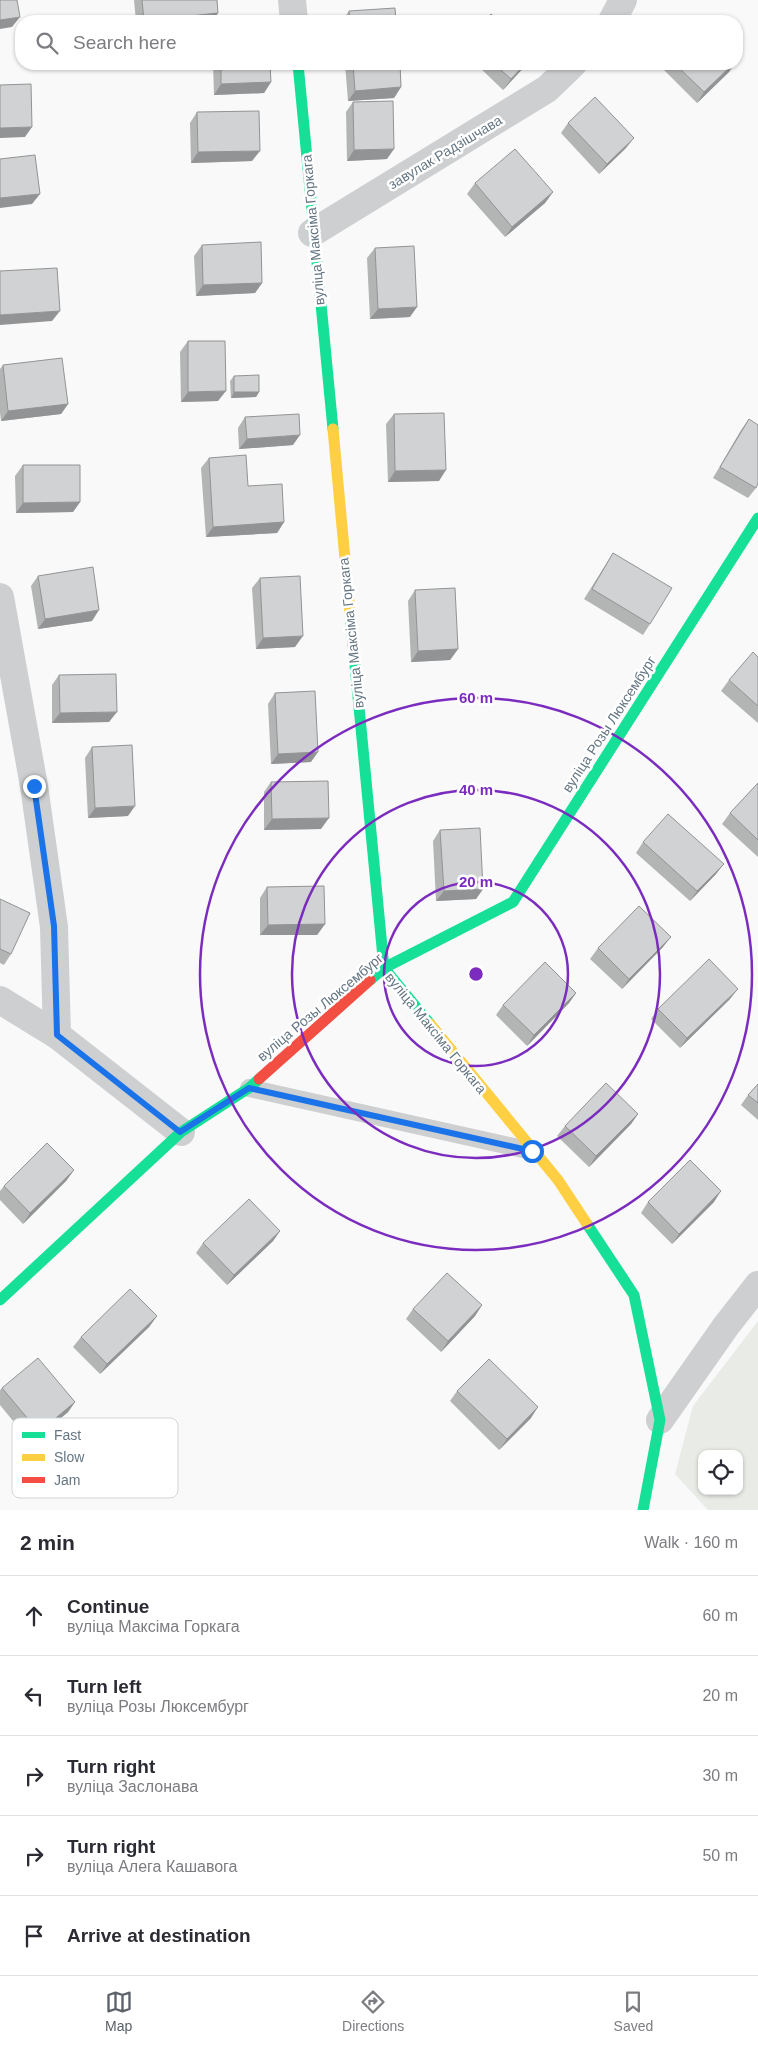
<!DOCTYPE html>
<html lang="en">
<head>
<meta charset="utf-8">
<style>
  body { margin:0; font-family:Helvetica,sans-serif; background:#f7f7f7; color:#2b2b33 }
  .controls { position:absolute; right:15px; bottom:15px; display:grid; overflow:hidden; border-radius:10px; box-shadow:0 1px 4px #0004 }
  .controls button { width:45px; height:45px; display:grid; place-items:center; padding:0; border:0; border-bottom:1px solid #e1e1e2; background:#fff; color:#2b2b33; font:25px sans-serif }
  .stop { position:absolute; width:15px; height:15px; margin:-11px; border:4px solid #1a73e8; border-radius:50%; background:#fff }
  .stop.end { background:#1a73e8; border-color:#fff; box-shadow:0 1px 5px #0008 }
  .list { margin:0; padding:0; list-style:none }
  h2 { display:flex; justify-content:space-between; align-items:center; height:65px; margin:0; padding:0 20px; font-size:21px }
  h2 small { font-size:16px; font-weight:400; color:#7c7c81 }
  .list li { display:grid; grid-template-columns:32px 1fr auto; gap:15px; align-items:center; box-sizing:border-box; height:80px; padding:0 20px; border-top:1px solid #e1e1e2 }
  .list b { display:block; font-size:19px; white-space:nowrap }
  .list p { margin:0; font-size:16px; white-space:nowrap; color:#7c7c81 }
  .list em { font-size:16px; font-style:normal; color:#7c7c81 }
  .icon { flex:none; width:28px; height:28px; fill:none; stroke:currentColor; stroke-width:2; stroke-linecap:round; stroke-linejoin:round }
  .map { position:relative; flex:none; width:758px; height:1510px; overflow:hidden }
  .search { position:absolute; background:#fff; box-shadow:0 1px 4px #0004; left:15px; right:15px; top:15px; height:55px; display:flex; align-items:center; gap:12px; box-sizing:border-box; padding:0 18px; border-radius:20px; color:#7c7c81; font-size:19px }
  .sheet { height:465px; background:#fff }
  nav { display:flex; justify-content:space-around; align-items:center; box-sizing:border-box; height:70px; border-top:1px solid #e1e1e2; background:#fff; font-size:14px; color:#7c7c81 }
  nav a { display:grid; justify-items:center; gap:2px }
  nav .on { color:#5c6169 }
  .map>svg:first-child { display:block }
  .green { fill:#e8ebe6; fill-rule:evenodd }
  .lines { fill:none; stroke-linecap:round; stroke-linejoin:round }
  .lane { stroke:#cecfd0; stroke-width:18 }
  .street { stroke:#cecfd0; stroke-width:28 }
  .fast { stroke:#16e098; stroke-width:11 }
  .slow { stroke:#ffcf43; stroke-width:11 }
  .jam { stroke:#f24e42; stroke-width:11 }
  .wall { fill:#b3b5b5 }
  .shaded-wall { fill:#929394 }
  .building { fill:#d0d2d3; stroke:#929394 }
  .route { stroke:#1a73e8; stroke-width:6 }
  .ring { fill:none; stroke:#7b2cbf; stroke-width:2.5 }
  .labels { text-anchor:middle; stroke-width:5; stroke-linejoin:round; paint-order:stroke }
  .street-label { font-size:14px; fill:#657683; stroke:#fff }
  .key { fill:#fff; stroke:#d1d6da; stroke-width:1 }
  .key-label { font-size:14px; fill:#657683 }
  .centre { fill:#7b2cbf; stroke:#fff; stroke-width:2.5 }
  .ring-label { font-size:15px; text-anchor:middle; font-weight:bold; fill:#7b2cbf; stroke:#fff; stroke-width:5; stroke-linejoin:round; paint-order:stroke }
</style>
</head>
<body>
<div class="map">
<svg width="758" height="1510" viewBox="0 0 758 1510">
  <rect width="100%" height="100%" fill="#f9f9f9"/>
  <!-- green -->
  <path class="green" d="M758,1321V1510H708L675,1474L693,1406ZM702,1454H739V1491H702Z"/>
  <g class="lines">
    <!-- lane -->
    <polyline class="lane" points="249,1088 532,1151"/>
    <!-- street -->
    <g class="street">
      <polyline points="292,0 294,21"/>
      <polyline points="612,21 623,0"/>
      <polyline points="312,233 547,89 573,64"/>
      <polyline points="0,597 34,786 54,927 57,1035"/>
      <polyline points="0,1000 57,1035 181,1132"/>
      <polyline points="660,1420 726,1326 758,1285"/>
    </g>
    <!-- fast -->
    <g class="fast">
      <polyline points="298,64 333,429"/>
      <polyline points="350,613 384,968 430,1024"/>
      <polyline points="370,980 384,968 513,902 758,518"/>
      <polyline points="587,1224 634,1295 660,1420 643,1510"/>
      <polyline points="0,1300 181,1132 249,1088 259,1079"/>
    </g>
    <!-- slow -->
    <g class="slow">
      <polyline points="333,429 350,613"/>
      <polyline points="430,1024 558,1180 587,1224"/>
    </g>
    <!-- jam -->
    <polyline class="jam" points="259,1079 370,980"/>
  </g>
  <!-- wall -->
  <g class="wall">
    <polygon points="134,0 217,0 218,13 212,21 136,21"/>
    <polygon points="349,11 396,21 342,21"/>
    <polygon points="213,64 270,64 271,82 264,93 214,95"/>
    <polygon points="345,64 400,64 401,87 394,98 348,101"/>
    <polygon points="476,64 527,64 503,90"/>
    <polygon points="658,64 734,64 729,72 697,103"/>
    <polygon points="353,102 387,159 347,161 346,112"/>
    <polygon points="197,112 252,161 191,163 190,123"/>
    <polygon points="568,123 626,148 599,174 561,133"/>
    <polygon points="475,183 553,192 545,203 505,237 467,194"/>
    <polygon points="202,245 262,283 255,293 196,296 194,256"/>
    <polygon points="375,248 410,317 370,319 367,258"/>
    <polygon points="188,341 218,401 181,402 180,352"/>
    <polygon points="3,365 68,404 61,414 1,421 0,413 0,369"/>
    <polygon points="234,376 259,392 256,397 231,398 230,381"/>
    <polygon points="394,414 439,481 388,482 386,424"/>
    <polygon points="245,417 293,445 239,449 238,428"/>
    <polygon points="749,419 756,488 748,498 713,478 741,430"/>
    <polygon points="209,458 248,486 284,522 277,533 206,537 201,468"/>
    <polygon points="23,465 80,502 73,512 16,513 15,476"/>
    <polygon points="613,553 650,624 643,635 584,599 606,564"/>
    <polygon points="38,576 92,621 38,629 31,586"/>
    <polygon points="260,578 295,647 256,649 252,588"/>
    <polygon points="415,590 458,649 450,660 411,662 408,601"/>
    <polygon points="758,657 758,723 721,691 729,680"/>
    <polygon points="59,675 109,722 52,723 52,685"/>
    <polygon points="275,693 311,762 271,764 268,704"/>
    <polygon points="92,747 128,816 88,818 85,758"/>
    <polygon points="271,782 321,829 264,830 264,792"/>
    <polygon points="758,783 758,857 722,824 730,813"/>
    <polygon points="440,830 483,889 476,899 436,901 433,841"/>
    <polygon points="643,842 716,874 690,901 636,853"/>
    <polygon points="267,887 325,924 317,935 260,935 260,898"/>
    <polygon points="0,899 11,954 4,965 0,963"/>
    <polygon points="663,947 622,989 590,959 598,948"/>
    <polygon points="576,993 569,1003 527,1046 496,1015 503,1005"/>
    <polygon points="730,999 680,1048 651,1019 658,1009"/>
    <polygon points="758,1084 758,1120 741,1105 748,1095"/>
    <polygon points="638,1114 631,1124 589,1167 557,1136 565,1126"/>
    <polygon points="74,1170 66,1181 23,1224 0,1200 0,1191 4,1186"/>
    <polygon points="648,1202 714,1202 672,1244 641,1213"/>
    <polygon points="280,1231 273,1241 227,1285 196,1253 203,1243"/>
    <polygon points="482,1305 475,1316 441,1352 406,1319 413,1309"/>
    <polygon points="157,1316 149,1327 100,1374 73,1347 81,1337"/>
    <polygon points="2,1388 75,1402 68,1412 31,1443 0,1405 0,1390"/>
    <polygon points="457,1391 531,1418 499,1450 450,1401"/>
  </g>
  <!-- shaded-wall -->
  <g class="shaded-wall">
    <polygon points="218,13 212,21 146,21"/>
    <polygon points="20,17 12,27 0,29 0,20"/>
    <polygon points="525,64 527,64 503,90 511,79"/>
    <polygon points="733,64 734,64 729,72 697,103 704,92"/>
    <polygon points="271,82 264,93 214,95 221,84"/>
    <polygon points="401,87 394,98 348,101 355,91"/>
    <polygon points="32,127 25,137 0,138 0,128"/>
    <polygon points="634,138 626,148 599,174 607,164"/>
    <polygon points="394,149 387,159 347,161 354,150"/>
    <polygon points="260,151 252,161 191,163 198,152"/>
    <polygon points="553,192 545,203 505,237 512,227"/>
    <polygon points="40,194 32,204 0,208 0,198"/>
    <polygon points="262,283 255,293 196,296 203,285"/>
    <polygon points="417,307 410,317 370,319 378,309"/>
    <polygon points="60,311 52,321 0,325 0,315"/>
    <polygon points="226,391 218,401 181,402 188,392"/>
    <polygon points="234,392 259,392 256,397 231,398"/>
    <polygon points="68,404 61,414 1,421 8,411"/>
    <polygon points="300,435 293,445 239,449 247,439"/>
    <polygon points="446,470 439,481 388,482 395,471"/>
    <polygon points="80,502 73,512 16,513 23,503"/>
    <polygon points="284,522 277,533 206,537 213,527"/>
    <polygon points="99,610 92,621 38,629 45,619"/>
    <polygon points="303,636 295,647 256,649 263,638"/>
    <polygon points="458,649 450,660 411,662 418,651"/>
    <polygon points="117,712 109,722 52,723 60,713"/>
    <polygon points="318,752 311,762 271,764 278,754"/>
    <polygon points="135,806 128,816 88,818 95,808"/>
    <polygon points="329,818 321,829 264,830 272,819"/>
    <polygon points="724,864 716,874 690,901 697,891"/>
    <polygon points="483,889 476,899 436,901 444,891"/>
    <polygon points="325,924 317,935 260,935 268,925"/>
    <polygon points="671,937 663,947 622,989 629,979"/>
    <polygon points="738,989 730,999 680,1048 687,1038"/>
    <polygon points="576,993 569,1003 527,1046 534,1035"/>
    <polygon points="638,1114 631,1124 589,1167 596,1156"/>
    <polygon points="74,1170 66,1181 23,1224 30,1213"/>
    <polygon points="721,1191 714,1202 672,1244 679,1234"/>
    <polygon points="280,1231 273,1241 227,1285 234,1275"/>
    <polygon points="482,1305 475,1316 441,1352 448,1341"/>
    <polygon points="157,1316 149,1327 100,1374 107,1364"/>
    <polygon points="75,1402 68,1412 31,1443 39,1432"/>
    <polygon points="538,1407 531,1418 499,1450 507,1439"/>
  </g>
  <!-- building -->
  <g class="building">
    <polygon points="0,0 17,0 20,17 0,20"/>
    <polygon points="142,0 217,0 218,13 144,21"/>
    <polygon points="395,8 396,21 350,21 349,11"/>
    <polygon points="491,14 499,21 485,21"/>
    <polygon points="221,64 270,64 271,82 221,84"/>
    <polygon points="353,64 400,64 401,87 355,91"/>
    <polygon points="494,64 525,64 511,79"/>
    <polygon points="675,64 733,64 704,92"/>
    <polygon points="31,84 32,127 0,128 0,85"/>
    <polygon points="595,97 634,138 607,164 568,123"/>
    <polygon points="393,101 394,149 354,150 353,102"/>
    <polygon points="259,111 260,151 198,152 197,112"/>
    <polygon points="515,149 553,192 512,227 475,183"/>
    <polygon points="35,155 40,194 0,198 0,159"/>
    <polygon points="261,242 262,283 203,285 202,245"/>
    <polygon points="414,246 417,307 378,309 375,248"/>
    <polygon points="57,268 60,311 0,315 0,271"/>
    <polygon points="188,341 225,341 226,391 188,392"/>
    <polygon points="62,358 68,404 8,411 3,365"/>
    <polygon points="259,375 259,392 234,392 234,376"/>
    <polygon points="444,413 446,470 395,471 394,414"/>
    <polygon points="299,414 300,435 247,439 245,417"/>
    <polygon points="749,419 758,425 758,483 756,488 720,467"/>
    <polygon points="246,455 248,486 282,484 284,522 213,527 209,458"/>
    <polygon points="23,465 80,465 80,502 23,503"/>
    <polygon points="613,553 672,588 650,624 592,589"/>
    <polygon points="93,567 99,610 45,619 38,576"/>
    <polygon points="300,576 303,636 263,638 260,578"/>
    <polygon points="455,588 458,649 418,651 415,590"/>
    <polygon points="753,652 758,657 758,706 729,680"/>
    <polygon points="116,674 117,712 60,713 59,675"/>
    <polygon points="315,691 318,752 278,754 275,693"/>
    <polygon points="132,745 135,806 95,808 92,747"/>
    <polygon points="328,781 329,818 272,819 271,782"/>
    <polygon points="758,783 758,840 730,813"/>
    <polygon points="668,814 724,864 697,891 643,842"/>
    <polygon points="480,828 483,889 444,891 440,830"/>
    <polygon points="324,886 325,924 268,925 267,887"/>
    <polygon points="0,899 30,913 11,954 0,949"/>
    <polygon points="639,906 671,937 629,979 598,948"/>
    <polygon points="709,959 738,989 687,1038 658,1009"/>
    <polygon points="545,962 576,993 534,1035 503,1005"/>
    <polygon points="606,1083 638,1114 596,1156 565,1126"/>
    <polygon points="758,1084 758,1103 748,1095"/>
    <polygon points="47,1143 74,1170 30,1213 4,1186"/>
    <polygon points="690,1160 721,1191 679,1234 648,1202"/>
    <polygon points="249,1199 280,1231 234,1275 203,1243"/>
    <polygon points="447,1273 482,1305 448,1341 413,1309"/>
    <polygon points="130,1289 157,1316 107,1364 81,1337"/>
    <polygon points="38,1358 75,1402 39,1432 2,1388"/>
    <polygon points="489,1359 538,1407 507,1439 457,1391"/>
  </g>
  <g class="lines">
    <!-- route -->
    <polyline class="route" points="34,786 54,926 57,1035 180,1132 249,1088 532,1151"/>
  </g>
  <!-- distance rings -->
  <g class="ring">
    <circle cx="476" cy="974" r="92"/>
    <circle cx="476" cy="974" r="184"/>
    <circle cx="476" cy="974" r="276"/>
  </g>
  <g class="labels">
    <!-- street labels -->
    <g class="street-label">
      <text transform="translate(445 152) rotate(-31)" y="5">завулак Радзішчава</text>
      <text transform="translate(313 230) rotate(-95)" y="5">вуліца Максіма Горкага</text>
      <text transform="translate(351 633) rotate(-96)" y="5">вуліца Максіма Горкага</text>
      <text transform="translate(609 724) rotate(-57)" y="5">вуліца Розы Люксембург</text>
      <text transform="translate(320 1007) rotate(-40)" y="5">вуліца Розы Люксембург</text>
      <text transform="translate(436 1033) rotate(51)" y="5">вуліца Максіма Горкага</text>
    </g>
  </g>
  <!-- legend -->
  <rect x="12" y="1418" width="166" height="80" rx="8" class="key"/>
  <rect x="22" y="1432" width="23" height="6" fill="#16e098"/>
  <rect x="22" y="1454" width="23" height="7" fill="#ffcf43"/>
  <rect x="22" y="1477" width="23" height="6" fill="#f24e42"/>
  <g class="key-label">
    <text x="54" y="1440">Fast</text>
    <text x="54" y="1462">Slow</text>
    <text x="54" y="1485">Jam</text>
  </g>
  <circle cx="476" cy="974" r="8" class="centre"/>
  <g class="ring-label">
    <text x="476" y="703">60 m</text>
    <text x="476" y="795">40 m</text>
    <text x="476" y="887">20 m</text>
  </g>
</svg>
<div class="controls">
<button><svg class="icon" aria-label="locate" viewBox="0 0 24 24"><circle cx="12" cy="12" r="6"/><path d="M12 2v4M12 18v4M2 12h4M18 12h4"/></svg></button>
</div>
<div class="stop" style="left:532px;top:1151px"></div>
<div class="stop end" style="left:34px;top:786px"></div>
<div class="search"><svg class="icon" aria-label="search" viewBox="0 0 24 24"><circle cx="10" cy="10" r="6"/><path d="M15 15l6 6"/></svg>Search here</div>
</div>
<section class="sheet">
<h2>2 min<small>Walk · 160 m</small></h2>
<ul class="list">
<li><svg class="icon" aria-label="ahead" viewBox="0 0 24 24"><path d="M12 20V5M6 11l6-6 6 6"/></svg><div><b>Continue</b><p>вуліца Максіма Горкага</p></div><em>60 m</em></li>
<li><svg class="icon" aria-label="left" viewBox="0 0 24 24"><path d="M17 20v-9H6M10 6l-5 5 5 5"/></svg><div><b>Turn left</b><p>вуліца Розы Люксембург</p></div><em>20 m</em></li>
<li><svg class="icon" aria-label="right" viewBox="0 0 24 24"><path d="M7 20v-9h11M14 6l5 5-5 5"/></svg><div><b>Turn right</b><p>вуліца Заслонава</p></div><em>30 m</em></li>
<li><svg class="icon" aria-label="right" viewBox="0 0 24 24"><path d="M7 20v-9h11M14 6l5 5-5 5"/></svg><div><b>Turn right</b><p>вуліца Алега Кашавога</p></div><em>50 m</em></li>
<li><svg class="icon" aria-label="arrive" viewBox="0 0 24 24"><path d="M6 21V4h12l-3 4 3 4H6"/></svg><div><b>Arrive at destination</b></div></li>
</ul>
</section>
<nav>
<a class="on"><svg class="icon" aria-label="map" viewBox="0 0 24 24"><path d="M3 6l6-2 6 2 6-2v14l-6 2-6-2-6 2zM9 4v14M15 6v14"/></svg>Map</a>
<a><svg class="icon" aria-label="directions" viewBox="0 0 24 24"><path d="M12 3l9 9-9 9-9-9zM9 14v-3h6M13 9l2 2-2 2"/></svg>Directions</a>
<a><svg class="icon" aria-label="saved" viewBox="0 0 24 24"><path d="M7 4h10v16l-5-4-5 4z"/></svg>Saved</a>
</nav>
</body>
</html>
